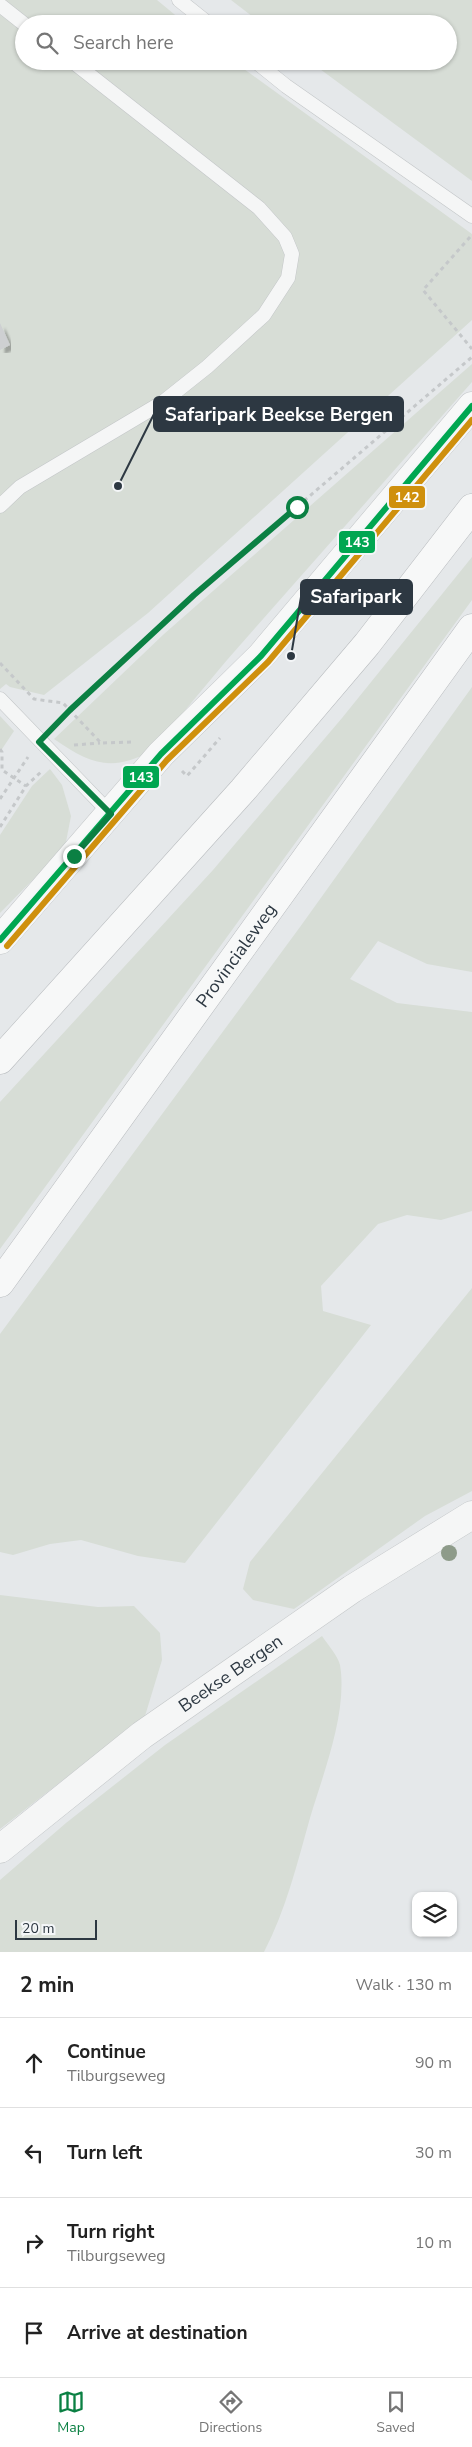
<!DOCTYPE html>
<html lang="en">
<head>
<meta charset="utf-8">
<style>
  body { margin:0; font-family:"Nunito Sans",sans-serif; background:#f2f2f2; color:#222 }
  .controls { position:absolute; right:15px; bottom:15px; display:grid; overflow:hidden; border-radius:10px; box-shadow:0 1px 4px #0004 }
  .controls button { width:45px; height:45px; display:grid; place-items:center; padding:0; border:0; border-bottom:1px solid #e0e0e0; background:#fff; color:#222; font:25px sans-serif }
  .scale { position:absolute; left:15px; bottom:12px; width:82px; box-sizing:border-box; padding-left:5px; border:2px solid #2d3842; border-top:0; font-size:14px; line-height:18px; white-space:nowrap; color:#2d3842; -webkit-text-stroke:4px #f4f6f8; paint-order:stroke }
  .stop { position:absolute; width:15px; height:15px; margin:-11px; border:4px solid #0b8043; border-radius:50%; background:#fff }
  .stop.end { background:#0b8043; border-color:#fff; box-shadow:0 1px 5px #0008 }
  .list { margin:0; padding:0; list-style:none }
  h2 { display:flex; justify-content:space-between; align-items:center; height:65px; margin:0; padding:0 20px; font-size:21px }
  h2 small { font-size:16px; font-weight:400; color:#767676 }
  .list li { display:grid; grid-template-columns:32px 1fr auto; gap:15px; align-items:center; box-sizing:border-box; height:90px; padding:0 20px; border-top:1px solid #e0e0e0 }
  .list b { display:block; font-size:19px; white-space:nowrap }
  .list p { margin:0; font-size:16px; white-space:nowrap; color:#767676 }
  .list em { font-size:16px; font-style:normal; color:#767676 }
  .icon { flex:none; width:28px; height:28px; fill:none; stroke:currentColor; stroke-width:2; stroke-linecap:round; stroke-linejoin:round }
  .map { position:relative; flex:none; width:472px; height:1952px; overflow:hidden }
  .search { position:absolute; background:#fff; box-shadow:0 1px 4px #0004; left:15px; right:15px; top:15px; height:55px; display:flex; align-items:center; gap:12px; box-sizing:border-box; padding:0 18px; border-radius:28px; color:#767676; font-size:19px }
  .sheet { height:425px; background:#fff }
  nav { display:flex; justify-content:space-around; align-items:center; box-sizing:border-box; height:70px; border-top:1px solid #e0e0e0; background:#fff; font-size:14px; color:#767676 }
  nav a { display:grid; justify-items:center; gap:2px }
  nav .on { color:#0b8043 }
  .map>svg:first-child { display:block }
  .green { fill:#d7ddd6 }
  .building { fill:#ced0d2; filter:url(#shadow) }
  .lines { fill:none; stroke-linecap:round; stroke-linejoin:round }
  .lane-casing { stroke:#c3c6c8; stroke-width:15 }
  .street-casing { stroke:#c3c6c8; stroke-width:29 }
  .secondary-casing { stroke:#c3c6c8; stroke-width:29 }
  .highway-casing { stroke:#b8bbbe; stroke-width:29 }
  .path { stroke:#c5c8ca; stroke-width:3; stroke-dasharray:4 4; stroke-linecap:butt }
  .lane { stroke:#f5f6f6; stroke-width:14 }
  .street { stroke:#f5f6f6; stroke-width:28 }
  .secondary { stroke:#f7f8f8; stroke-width:28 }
  .highway { stroke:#f7f8f8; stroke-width:28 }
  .bus-1-casing { stroke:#f4f6f8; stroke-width:10 }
  .bus-2-casing { stroke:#f4f6f8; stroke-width:10 }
  .bus-1 { stroke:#00a651; stroke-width:6 }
  .bus-2 { stroke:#cf900d; stroke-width:6 }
  .tree { fill:#8e9b8a }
  .route { stroke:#0b8043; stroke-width:6 }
  .labels { text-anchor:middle; stroke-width:4.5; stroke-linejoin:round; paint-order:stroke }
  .street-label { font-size:18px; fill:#2d3842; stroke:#f4f6f8 }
  .leader { fill:none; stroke:#2d3842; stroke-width:2 }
  .callout-dot { fill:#2d3842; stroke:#f4f6f8; stroke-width:2 }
  .callout { fill:#2d3842; stroke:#2d3842; stroke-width:2 }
  .callout-label { font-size:19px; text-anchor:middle; font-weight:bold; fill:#fff }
  .line-badge { stroke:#f4f6f8; stroke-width:2 }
  .badge-label { font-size:14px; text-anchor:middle; font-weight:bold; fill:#fff }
</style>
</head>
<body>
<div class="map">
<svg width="472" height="1952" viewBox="0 0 472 1952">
  <defs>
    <filter id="shadow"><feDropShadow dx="4.5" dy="4.5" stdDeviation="1" flood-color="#0004"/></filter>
  </defs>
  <rect width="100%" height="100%" fill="#e5e8ea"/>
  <!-- green -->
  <g class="green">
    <polygon points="0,0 157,0 186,24 24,24 24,61 233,61 472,234 472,320 148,613 44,695 10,687 6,684 0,689"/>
    <polygon points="231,0 472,0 472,181 309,61 448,61 448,24 262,24"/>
    <path d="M472,364V382L227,660L151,751C111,773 89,763 54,739L164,634Z"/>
    <polygon points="472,557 472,600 0,1249 0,1102 213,870 342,718"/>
    <polygon points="472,687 472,972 427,964 378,941 350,979 397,1003 472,1012 472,1211 441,1220 407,1215 378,1224 321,1286 323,1311 371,1325 185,1563 138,1556 81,1540 50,1544 13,1555 0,1552 0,1334 300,927"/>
    <polygon points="0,716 14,731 0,752"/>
    <polygon points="50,769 62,785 71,816 65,847 0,913 0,835 32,786"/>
    <polygon points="472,1288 472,1491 425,1516 294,1609 253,1600 243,1589 250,1562"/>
    <polygon points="0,1595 98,1607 134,1606 160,1633 162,1660 145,1716 0,1829"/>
    <path d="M322,1636C328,1645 338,1656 340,1665C348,1712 323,1774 310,1818C297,1864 286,1910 264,1952H0V1880L66,1823L165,1745Z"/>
  </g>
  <!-- building -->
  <polygon class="building" points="0,323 10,345 0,350"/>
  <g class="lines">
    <defs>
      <g id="lane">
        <polyline points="179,0 209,24"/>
        <polyline points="0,5 24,24"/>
        <polyline points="255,61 286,86 472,216"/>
        <polyline points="0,506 20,487 163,402 207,367 264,315 288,278 292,254 285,237 259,208 72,61"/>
        <polyline points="0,699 111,814"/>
      </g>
      <g id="street">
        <path id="s1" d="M0,1849L142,1735L352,1589L472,1515"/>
      </g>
      <polyline id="secondary" points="0,940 161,754 261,656 472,406"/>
      <g id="highway">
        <polyline points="0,1060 243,790 367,644 472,508"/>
        <path id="s2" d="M0,1283L472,628"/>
      </g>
    </defs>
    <!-- lane casing -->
    <use href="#lane" class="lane-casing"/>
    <!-- street casing -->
    <use href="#street" class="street-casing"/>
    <!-- secondary casing -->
    <use href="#secondary" class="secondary-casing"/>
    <!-- highway casing -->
    <use href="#highway" class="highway-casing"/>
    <!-- path -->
    <g class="path">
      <polyline points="470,237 423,290 472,349"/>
      <polyline points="0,663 34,699 63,703 101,743 134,742"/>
      <polyline points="54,725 194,595 472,357"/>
      <polyline points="74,745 100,743"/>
      <polyline points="0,749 2,752 2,770 26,786"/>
      <polyline points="182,771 187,776 220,738"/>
      <polyline points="0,799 28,757"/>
      <polyline points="0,827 26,786 41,772"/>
    </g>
    <!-- lane -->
    <use href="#lane" class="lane"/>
    <!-- street -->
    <use href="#street" class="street"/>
    <!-- secondary -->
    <use href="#secondary" class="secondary"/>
    <!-- highway -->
    <use href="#highway" class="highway"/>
    <defs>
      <polyline id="bus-1" points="0,940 161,754 261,656 472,406"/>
      <polyline id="bus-2" points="7,946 167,760 268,662 472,420"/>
    </defs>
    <!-- bus-1 casing -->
    <use href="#bus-1" class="bus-1-casing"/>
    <!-- bus-2 casing -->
    <use href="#bus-2" class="bus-2-casing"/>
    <!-- bus-1 -->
    <use href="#bus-1" class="bus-1"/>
    <!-- bus-2 -->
    <use href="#bus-2" class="bus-2"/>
  </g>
  <!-- trees -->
  <circle class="tree" cx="449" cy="1553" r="8"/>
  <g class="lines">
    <!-- route -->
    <polyline class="route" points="74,856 111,814 39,742 70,710 194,595 297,507"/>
  </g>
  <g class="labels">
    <!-- street labels -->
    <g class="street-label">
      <text dy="6" stroke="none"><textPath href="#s2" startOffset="404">Provincialeweg</textPath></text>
      <text dy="6" stroke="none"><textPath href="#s1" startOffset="290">Beekse Bergen</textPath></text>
    </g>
  </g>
  <!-- callouts -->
  <path class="leader" d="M118 486L154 414M291 656L301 597"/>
  <g class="callout-dot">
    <circle cx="118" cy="486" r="5"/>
    <circle cx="291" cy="656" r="5"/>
  </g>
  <g class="callout">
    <rect x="154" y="397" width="249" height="34" rx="5"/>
    <rect x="301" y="580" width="111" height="34" rx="5"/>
  </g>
  <g class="callout-label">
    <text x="279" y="421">Safaripark Beekse Bergen</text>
    <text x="356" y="603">Safaripark</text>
  </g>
  <g class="line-badge">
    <rect x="388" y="485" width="38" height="24" rx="5" fill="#cf900d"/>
    <rect x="338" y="530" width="38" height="24" rx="5" fill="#00a651"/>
    <rect x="122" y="765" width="38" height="24" rx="5" fill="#00a651"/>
  </g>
  <g class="badge-label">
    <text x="407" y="502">142</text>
    <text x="357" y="547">143</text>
    <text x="141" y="782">143</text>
  </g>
</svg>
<div class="controls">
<button><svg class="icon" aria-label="layers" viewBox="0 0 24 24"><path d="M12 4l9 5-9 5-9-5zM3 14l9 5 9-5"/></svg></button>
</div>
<div class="scale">20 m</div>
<div class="stop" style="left:297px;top:507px"></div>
<div class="stop end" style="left:74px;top:856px"></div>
<div class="search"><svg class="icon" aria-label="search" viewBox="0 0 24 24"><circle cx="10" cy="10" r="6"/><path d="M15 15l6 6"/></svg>Search here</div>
</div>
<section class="sheet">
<h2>2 min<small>Walk · 130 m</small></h2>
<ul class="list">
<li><svg class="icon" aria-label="ahead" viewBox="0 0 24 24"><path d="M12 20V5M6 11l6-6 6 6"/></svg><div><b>Continue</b><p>Tilburgseweg</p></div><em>90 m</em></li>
<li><svg class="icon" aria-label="left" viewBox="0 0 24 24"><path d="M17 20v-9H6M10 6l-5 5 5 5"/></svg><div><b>Turn left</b></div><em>30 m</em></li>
<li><svg class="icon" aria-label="right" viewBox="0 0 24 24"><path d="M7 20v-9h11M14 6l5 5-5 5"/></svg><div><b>Turn right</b><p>Tilburgseweg</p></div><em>10 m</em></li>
<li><svg class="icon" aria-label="arrive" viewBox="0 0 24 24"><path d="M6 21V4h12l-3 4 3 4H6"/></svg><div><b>Arrive at destination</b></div></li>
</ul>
</section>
<nav>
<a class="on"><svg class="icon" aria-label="map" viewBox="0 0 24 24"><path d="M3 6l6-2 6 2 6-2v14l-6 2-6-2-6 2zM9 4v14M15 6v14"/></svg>Map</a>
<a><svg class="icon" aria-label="directions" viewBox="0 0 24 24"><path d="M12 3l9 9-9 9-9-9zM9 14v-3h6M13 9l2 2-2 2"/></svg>Directions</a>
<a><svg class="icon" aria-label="saved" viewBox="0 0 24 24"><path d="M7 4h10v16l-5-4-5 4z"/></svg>Saved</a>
</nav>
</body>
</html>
